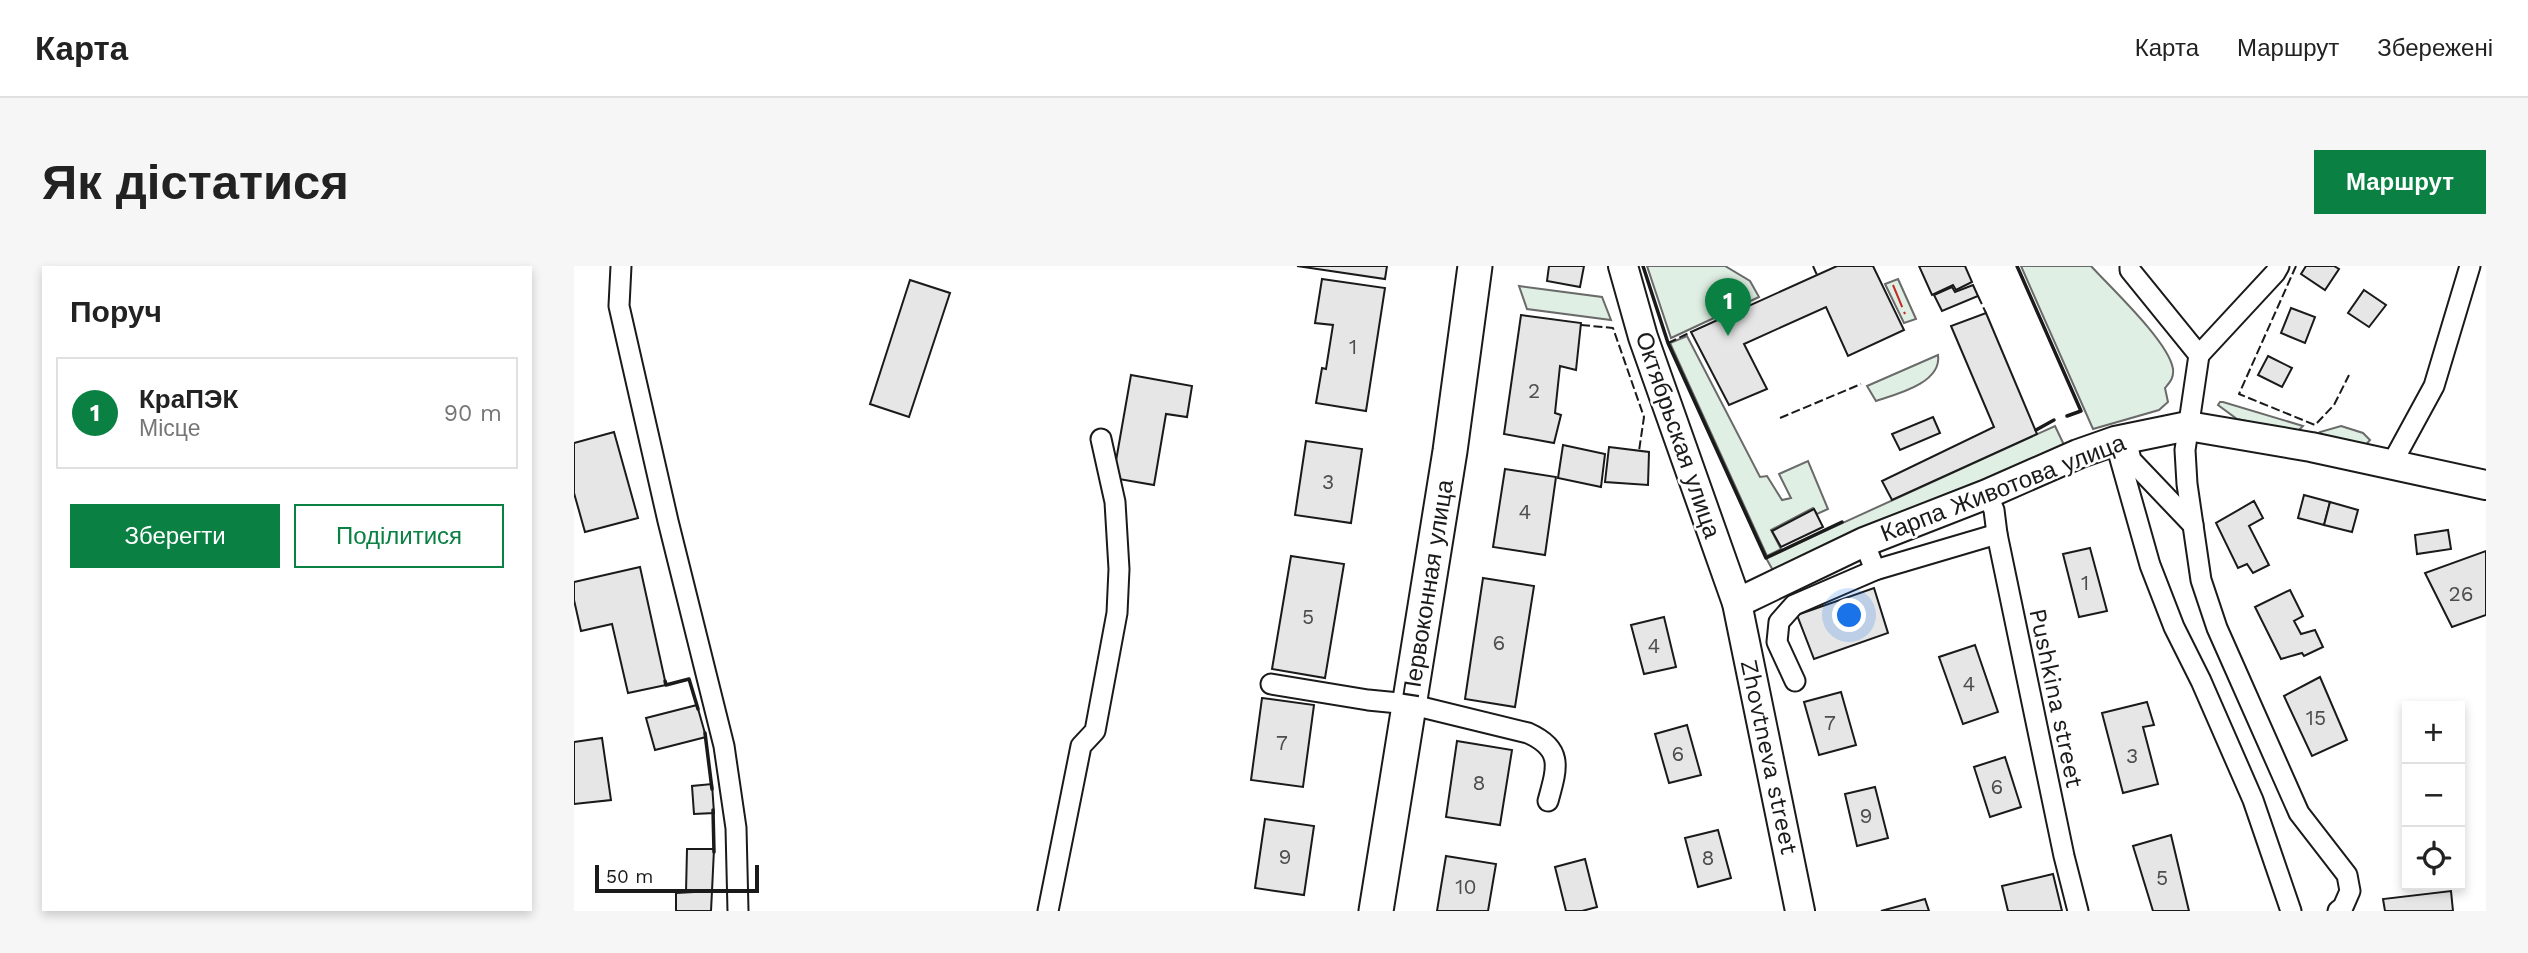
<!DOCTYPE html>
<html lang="uk">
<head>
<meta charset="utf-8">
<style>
  body { margin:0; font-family:"Work Sans",sans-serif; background:#f6f6f6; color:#222 }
  .controls { position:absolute; right:21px; bottom:21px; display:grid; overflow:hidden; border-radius:0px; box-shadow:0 4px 10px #0003 }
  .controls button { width:63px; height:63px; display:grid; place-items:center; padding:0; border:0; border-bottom:2px solid #e0e0e0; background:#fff; color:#222; font:35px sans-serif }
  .scale { position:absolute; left:21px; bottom:18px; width:164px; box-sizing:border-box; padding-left:7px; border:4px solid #1a1a1a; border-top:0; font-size:19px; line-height:24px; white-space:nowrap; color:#1a1a1a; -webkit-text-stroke:5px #fff; paint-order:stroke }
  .you { position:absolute; left:1276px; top:350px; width:24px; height:24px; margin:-18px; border:5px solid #fff; border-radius:50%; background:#1a73e8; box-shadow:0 0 0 10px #1a73e833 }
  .badge { display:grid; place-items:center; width:46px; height:46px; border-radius:50%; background:#0b8043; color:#fff; font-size:23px; font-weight:700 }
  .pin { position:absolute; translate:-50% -58px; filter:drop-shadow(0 2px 4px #0008) }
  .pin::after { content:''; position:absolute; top:37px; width:24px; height:21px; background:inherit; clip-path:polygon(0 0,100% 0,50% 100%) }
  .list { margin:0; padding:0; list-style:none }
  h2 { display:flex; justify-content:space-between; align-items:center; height:91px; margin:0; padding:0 28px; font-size:30px }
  h2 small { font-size:23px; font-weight:400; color:#767676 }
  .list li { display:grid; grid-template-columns:46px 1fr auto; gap:21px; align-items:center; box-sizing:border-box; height:112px; margin:0 14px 14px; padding:0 14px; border:2px solid #e0e0e0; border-radius:0px }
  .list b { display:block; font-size:26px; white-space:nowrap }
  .list p { margin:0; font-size:23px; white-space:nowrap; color:#767676 }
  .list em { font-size:23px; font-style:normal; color:#767676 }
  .actions { display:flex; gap:14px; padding:21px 28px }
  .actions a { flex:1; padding:16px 0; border:2px solid #0b8043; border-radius:0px; text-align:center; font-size:24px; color:#0b8043 }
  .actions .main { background:#0b8043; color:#fff }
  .icon { flex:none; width:38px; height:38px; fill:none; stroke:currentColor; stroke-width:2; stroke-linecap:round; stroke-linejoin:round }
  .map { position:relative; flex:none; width:1912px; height:645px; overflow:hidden; border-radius:0px }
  header { display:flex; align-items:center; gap:42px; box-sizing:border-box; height:98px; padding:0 35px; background:#fff; border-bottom:2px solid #e0e0e0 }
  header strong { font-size:33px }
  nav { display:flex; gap:38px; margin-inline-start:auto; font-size:24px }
  .intro { display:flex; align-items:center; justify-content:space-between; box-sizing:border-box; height:168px; padding:0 42px }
  h1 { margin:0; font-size:49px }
  .button { padding:18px 32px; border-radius:0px; background:#0b8043; color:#fff; font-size:24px; font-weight:700 }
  main { display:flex; gap:42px; padding:0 42px }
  aside { flex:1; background:#fff; border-radius:0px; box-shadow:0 4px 10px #0003 }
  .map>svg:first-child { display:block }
  .green { fill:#e0efe3; stroke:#6a6a6a; stroke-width:2 }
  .building { fill:#e6e6e6; stroke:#1a1a1a; stroke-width:2 }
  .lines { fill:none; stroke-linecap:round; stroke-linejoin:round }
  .minor-casing { stroke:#1a1a1a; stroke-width:23 }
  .secondary-casing { stroke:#1a1a1a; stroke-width:32 }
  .trunk-casing { stroke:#1a1a1a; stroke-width:37 }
  .minor { stroke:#fff; stroke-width:19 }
  .secondary { stroke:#fff; stroke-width:28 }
  .trunk { stroke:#fff; stroke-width:33 }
  .fence { stroke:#1a1a1a; stroke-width:2; stroke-dasharray:9 3.5; stroke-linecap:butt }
  .wall { stroke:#1a1a1a; stroke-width:3.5 }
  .power { stroke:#c62828; stroke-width:2; stroke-dasharray:24 5 3.5 5; stroke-linecap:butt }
  .labels { text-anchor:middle; stroke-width:5; stroke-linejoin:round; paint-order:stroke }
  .number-label { font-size:21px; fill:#4d4d4d }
  .street-label { font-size:24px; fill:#1a1a1a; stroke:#fff }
</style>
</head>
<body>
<header>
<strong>Карта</strong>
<nav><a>Карта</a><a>Маршрут</a><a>Збережені</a></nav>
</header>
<div class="intro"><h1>Як дістатися</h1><a class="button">Маршрут</a></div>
<main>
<aside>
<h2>Поруч<small></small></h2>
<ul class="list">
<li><span class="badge">1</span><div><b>КраПЭК</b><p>Місце</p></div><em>90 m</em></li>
</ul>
<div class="actions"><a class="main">Зберегти</a><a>Поділитися</a></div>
</aside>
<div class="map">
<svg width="1912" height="645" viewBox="0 0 1912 645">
  <rect width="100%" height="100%" fill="#fff"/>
  <!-- green -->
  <g class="green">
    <polygon points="1073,0 1151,0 1176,15 1185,31 1097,72"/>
    <path d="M1447,0H1517C1537,22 1595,76 1599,103C1600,112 1596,116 1591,122L1594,136L1585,144L1519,163Z"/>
    <polygon points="1324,13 1342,53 1330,57 1311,18"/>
    <polygon points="945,20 1028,31 1037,54 953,43"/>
    <polygon points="1113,70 1186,211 1193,210 1208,234 1217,232 1205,208 1234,195 1254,243 1243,248 1239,242 1197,264 1207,283 1193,290 1096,77"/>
    <path d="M1364,89C1368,117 1323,128 1302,135L1293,120Z"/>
    <polygon points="1646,136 1649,136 1729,160 1723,166 1663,153 1644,139"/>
    <polygon points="1481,160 1492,183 1201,308 1192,292"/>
    <polygon points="1767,160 1789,167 1796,174 1790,181 1750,172 1746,166"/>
  </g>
  <!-- building -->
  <g class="building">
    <polygon points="723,0 813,0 811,13"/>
    <polygon points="975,0 1010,0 1006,21 973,15"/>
    <polygon points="1263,0 1299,0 1330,64 1274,90 1252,41 1170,78 1193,123 1155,139 1117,66"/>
    <polygon points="1345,0 1391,0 1398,16 1382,24 1379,19 1358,29"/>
    <polygon points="1732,0 1760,0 1765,3 1751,24 1727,8"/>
    <polygon points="748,13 811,22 792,145 742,137 748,102 752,103 759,59 741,57"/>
    <polygon points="336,14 376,27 335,151 296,138"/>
    <polygon points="1399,19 1404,30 1368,45 1360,29 1378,21 1381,26"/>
    <polygon points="1790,24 1812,39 1795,61 1774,47"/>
    <polygon points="1717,42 1741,51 1731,77 1707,67"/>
    <polygon points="1412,47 1463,168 1318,234 1308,215 1420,161 1377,60"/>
    <polygon points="947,49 1007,57 1002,104 986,100 981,147 987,149 980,177 930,168"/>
    <polygon points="1694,90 1718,102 1708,121 1684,109"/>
    <polygon points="557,109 618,120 613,151 592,148 580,219 539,212"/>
    <polygon points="1359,151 1366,167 1326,184 1318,168"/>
    <polygon points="40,166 64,252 11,266 0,227 0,177"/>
    <polygon points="732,175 788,183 777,257 721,249"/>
    <polygon points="989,179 1031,188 1027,221 984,212"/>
    <polygon points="1035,181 1075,186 1074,219 1031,216"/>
    <polygon points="931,203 982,211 971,289 919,281"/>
    <polygon points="1730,229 1756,236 1750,259 1724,252"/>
    <polygon points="1680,235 1689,252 1675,260 1695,299 1679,307 1673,298 1664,302 1642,257"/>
    <polygon points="1756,236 1784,244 1778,266 1750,259"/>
    <polygon points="1240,243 1249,261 1207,281 1198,265"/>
    <polygon points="1874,264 1877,283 1843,288 1841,269"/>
    <polygon points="1516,282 1533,345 1505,351 1489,288"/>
    <polygon points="1912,285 1912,349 1878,361 1851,307"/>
    <polygon points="717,290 770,298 751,412 698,403"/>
    <polygon points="66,301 92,419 54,427 38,358 7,365 0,334 0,316"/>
    <polygon points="909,312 960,320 941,441 891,433"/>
    <polygon points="1300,322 1314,367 1240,393 1223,349"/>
    <polygon points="1716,324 1729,350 1720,355 1727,368 1741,364 1749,381 1730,390 1728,387 1707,393 1681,341"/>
    <polygon points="1090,351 1102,401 1070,408 1057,359"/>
    <polygon points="1401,379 1424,446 1389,458 1365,391"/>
    <polygon points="1746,411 1773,474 1738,490 1710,430"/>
    <polygon points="1267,426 1282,479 1245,489 1230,436"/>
    <polygon points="688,432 740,439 729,521 677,514"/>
    <polygon points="1573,436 1580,459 1569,461 1584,518 1549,527 1528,447"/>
    <polygon points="123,439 132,471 81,484 72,452"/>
    <polygon points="1113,459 1127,509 1095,517 1081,468"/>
    <polygon points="28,472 37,534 0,538 0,476"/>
    <polygon points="883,475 938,484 926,559 872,551"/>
    <polygon points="1431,491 1447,541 1416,551 1400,501"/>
    <polygon points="138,518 140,547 120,548 118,520"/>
    <polygon points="1301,521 1314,572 1283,580 1271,528"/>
    <polygon points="691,553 740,560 730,629 681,622"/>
    <polygon points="1144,564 1157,612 1124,621 1111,572"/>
    <polygon points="1597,569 1615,645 1579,645 1559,580"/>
    <polygon points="113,583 140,583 138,625 112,626"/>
    <polygon points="872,590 922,598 914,645 863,645"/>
    <polygon points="1011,593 1023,641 1008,645 992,645 981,601"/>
    <polygon points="1479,608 1488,645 1434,645 1428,620"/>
    <polygon points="138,625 137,645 102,645 102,627"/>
    <polygon points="1877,625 1879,645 1811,645 1809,633"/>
    <polygon points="1351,633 1355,645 1307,645"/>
  </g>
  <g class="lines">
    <defs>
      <g id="minor">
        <polyline points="47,0 45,40 94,255 150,480 162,562 164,645"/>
        <polyline points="1556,0 1556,4 1625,89 1611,184 1613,218 1627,314 1643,362 1725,547 1773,609 1776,625 1769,641 1764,645"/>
        <polyline points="1625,89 1701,7 1705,0"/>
        <polyline points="1541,175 1576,299 1600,361 1627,415 1679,534 1717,645"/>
        <polyline points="1553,177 1557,194 1619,259"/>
        <polyline points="1817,199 1860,120 1896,0"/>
        <polyline points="1413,228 1420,244 1423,268 1490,590 1504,645"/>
        <polyline points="1301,304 1423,268"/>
        <polyline points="1221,415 1203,376 1205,356 1220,339 1301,304 1290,276"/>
        <path d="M697,418L794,434L835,438L954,467C990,483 983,502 974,535"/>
        <polyline points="474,645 507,480 521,465 543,347 545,303 541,236 527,173"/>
      </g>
      <g id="secondary">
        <polyline points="1049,0 1069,71 1163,337 1226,645"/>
        <polyline points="1163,337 1290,276 1413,228 1504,188 1541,175 1614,160 1737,181 1912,219"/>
      </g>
      <polyline id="trunk" points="802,645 876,185 901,0"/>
    </defs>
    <!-- minor casing -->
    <use href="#minor" class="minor-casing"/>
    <!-- secondary casing -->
    <use href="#secondary" class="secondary-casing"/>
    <!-- trunk casing -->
    <use href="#trunk" class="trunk-casing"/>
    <!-- minor -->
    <use href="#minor" class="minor"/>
    <!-- secondary -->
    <use href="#secondary" class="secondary"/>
    <!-- trunk -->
    <use href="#trunk" class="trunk"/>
    <!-- fence -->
    <g class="fence">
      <polyline points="1239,0 1243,9"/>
      <polyline points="1722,0 1665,128 1741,159 1760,139 1775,109"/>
      <polyline points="1404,30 1412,47"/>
      <polyline points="1007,59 1039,62 1070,151 1065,185"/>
      <polyline points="1094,77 1117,66"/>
      <polyline points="1206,152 1287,118"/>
    </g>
    <!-- wall -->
    <g class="wall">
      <polyline points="1069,0 1094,77 1192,292 1268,256"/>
      <polyline points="1443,0 1507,145 1493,150"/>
      <polyline points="1462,164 1480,154"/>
      <polyline points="91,415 92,419 115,413 124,443"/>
      <polyline points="131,467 138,523"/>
      <polyline points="139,544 140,586"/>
    </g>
    <!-- power -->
    <polyline class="power" points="1319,19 1331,48"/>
  </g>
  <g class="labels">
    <!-- number labels -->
    <g class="number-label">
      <text x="779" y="88">1</text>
      <text x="960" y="132">2</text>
      <text x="754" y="223">3</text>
      <text x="951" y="253">4</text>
      <text x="1511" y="324">1</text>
      <text x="1887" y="335">26</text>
      <text x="734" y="358">5</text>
      <text x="925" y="384">6</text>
      <text x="1080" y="387">4</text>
      <text x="1395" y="425">4</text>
      <text x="1742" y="459">15</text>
      <text x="1256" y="464">7</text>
      <text x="708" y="484">7</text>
      <text x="1104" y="495">6</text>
      <text x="1558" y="497">3</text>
      <text x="905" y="524">8</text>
      <text x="1423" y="528">6</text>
      <text x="1292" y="557">9</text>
      <text x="711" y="598">9</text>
      <text x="1134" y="599">8</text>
      <text x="1588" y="619">5</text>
      <text x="892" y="628">10</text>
    </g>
    <!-- street labels -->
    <g class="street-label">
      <text transform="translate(1104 169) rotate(71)" y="8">Октябрьская улица</text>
      <text transform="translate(1429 222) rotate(-21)" y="8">Карпа Животова улица</text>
      <text transform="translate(854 323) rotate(-81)" y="8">Первоконная улица</text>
      <text transform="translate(1482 432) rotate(78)" y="8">Pushkina street</text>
      <text transform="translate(1195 491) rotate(78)" y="8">Zhovtneva street</text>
    </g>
  </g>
</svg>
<div class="controls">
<button>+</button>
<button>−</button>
<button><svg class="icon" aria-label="locate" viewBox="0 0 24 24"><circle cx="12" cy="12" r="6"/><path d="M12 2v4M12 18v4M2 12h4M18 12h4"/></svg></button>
</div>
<div class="scale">50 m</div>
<div class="you"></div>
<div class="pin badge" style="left:1154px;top:70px">1</div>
</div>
</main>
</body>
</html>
